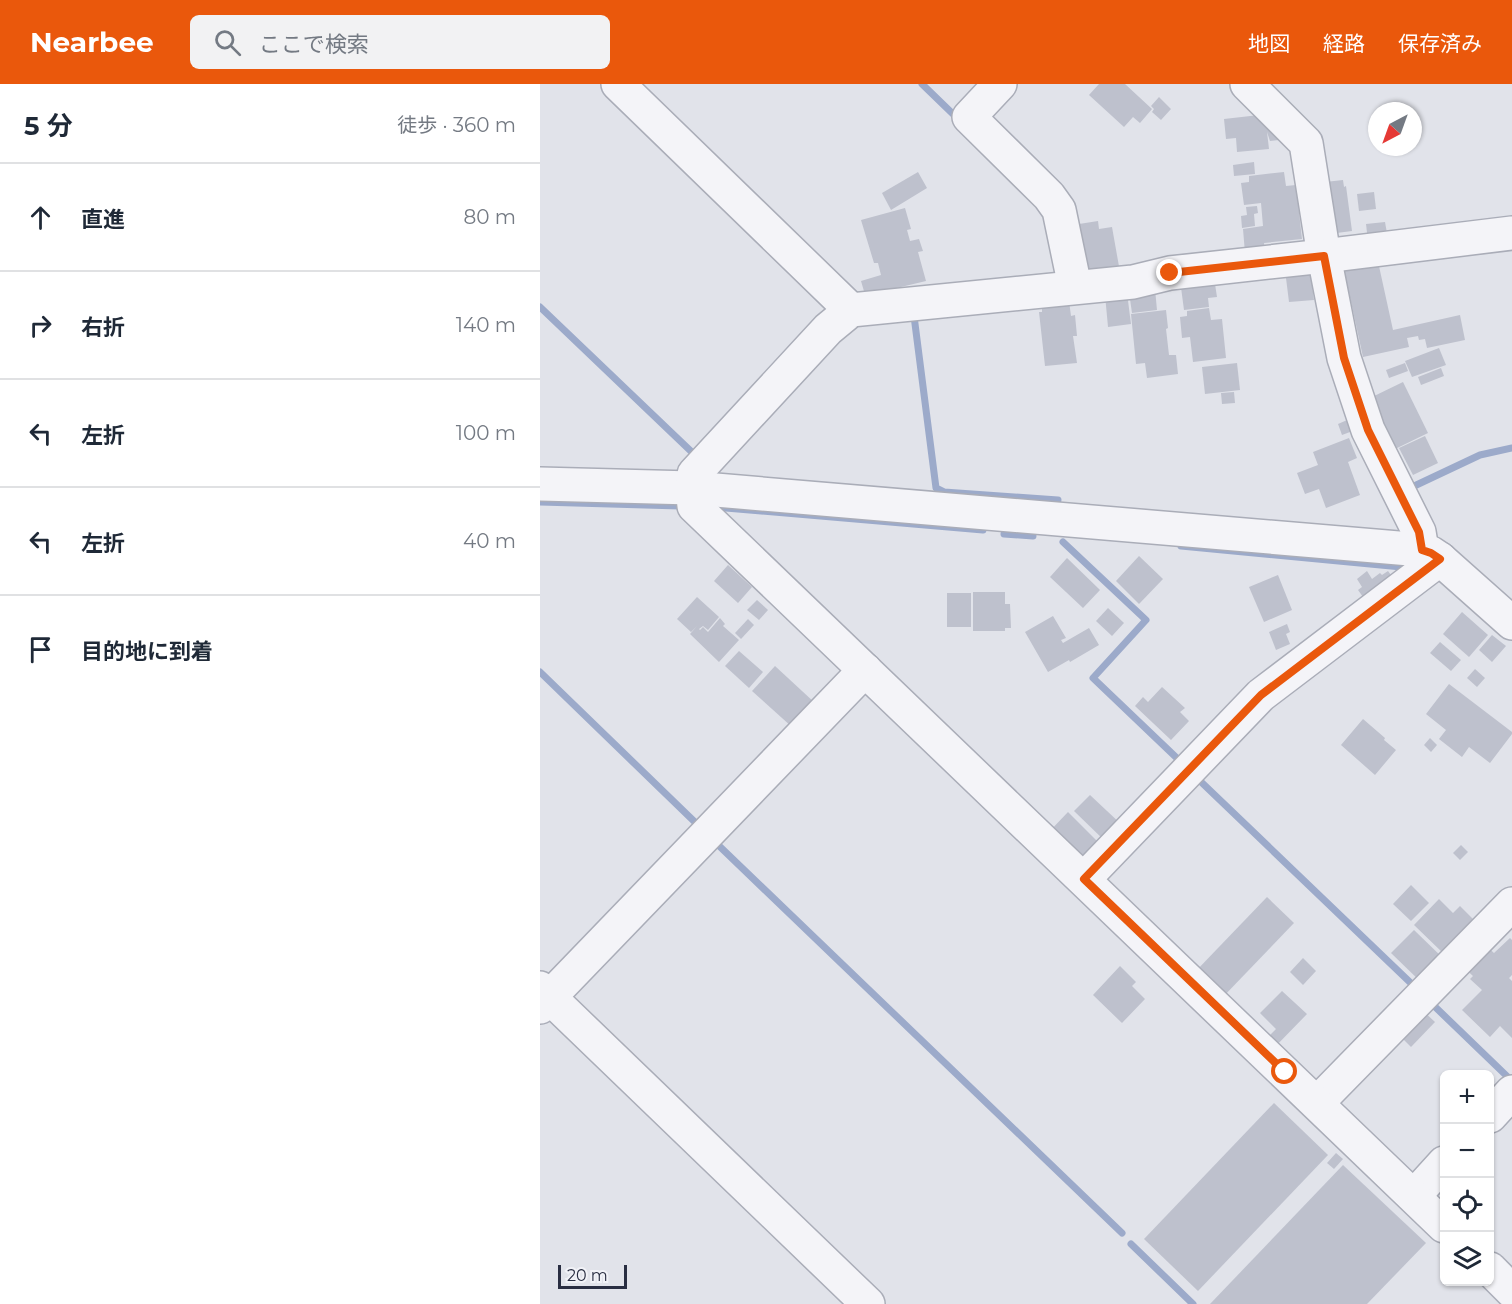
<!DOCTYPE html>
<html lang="ja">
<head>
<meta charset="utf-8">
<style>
  body { margin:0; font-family:Montserrat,"Noto Sans JP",sans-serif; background:#f2f2f3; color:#1f2937 }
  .controls { position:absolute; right:18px; bottom:18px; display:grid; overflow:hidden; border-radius:9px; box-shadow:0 2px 4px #0004 }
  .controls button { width:54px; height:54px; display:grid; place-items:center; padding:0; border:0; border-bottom:2px solid #e0e1e3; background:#fff; color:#1f2937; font:30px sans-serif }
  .compass { position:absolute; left:828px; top:18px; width:54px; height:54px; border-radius:50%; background:#fff; box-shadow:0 2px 4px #0004; rotate:221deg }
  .scale { position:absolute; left:18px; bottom:15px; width:69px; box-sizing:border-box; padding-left:6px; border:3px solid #292e42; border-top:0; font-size:16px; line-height:21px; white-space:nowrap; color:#292e42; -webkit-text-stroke:4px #f1f2f7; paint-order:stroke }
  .stop { position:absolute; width:18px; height:18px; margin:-14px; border:4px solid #ea580c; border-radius:50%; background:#fff }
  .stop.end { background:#ea580c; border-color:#fff; box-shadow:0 2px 6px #0008 }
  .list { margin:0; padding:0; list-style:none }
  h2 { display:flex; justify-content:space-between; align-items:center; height:78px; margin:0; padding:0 24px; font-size:26px }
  h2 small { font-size:20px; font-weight:400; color:#747a83 }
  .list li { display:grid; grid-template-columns:39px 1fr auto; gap:18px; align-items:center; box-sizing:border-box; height:108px; padding:0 24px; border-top:2px solid #e0e1e3 }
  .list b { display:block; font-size:22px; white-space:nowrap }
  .list em { font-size:20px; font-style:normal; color:#747a83 }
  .icon { flex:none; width:33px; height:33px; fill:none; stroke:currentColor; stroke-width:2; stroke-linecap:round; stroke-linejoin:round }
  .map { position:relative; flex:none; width:972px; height:1220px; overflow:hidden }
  header { display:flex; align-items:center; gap:36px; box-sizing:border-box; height:84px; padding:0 30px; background:#ea580c; color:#fff }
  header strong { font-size:28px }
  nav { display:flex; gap:33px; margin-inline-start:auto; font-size:21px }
  .search { width:420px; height:54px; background:#f2f2f3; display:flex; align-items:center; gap:15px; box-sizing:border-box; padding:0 21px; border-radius:9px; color:#747a83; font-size:22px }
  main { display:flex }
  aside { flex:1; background:#fff }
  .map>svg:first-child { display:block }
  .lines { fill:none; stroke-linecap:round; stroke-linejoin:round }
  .stream { stroke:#9caaca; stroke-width:7 }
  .building { fill:#bec1cd }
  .minor-casing { stroke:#aaadb8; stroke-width:36 }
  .minor { stroke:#f4f4f8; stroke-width:33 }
  .route { stroke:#ea580c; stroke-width:8 }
</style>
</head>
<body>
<header>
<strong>Nearbee</strong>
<div class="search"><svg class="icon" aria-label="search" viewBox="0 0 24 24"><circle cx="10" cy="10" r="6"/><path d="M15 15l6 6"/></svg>ここで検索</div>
<nav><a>地図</a><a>経路</a><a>保存済み</a></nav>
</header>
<main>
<aside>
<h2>5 分<small>徒歩 · 360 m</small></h2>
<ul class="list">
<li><svg class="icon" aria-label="ahead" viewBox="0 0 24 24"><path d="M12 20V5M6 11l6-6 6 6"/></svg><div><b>直進</b></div><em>80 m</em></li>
<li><svg class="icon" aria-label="right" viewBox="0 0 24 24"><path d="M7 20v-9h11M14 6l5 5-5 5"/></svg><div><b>右折</b></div><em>140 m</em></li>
<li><svg class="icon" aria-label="left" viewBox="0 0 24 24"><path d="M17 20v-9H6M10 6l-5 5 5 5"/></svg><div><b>左折</b></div><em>100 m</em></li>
<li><svg class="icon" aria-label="left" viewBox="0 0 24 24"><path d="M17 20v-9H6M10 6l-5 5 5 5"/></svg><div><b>左折</b></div><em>40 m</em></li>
<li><svg class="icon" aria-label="arrive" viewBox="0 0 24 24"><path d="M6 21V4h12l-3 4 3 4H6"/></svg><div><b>目的地に到着</b></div></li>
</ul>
</aside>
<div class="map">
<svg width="972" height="1220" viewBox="0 0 972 1220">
  <rect width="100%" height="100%" fill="#e1e3ea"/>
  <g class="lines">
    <!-- stream -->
    <g class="stream">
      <polyline points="382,0 413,30"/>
      <polyline points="0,223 157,373"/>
      <polyline points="370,233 374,232 396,404 404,408 518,416"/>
      <polyline points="870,404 940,371 972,364"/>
      <polyline points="0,418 140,422 143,425"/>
      <polyline points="174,423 443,446"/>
      <polyline points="464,450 493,452"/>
      <polyline points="523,458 606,536 553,594 641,678"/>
      <polyline points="641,462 872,484"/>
      <polyline points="0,588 160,743"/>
      <polyline points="658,695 876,904"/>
      <polyline points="174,757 582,1149"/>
      <polyline points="889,917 972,997"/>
      <polyline points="591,1160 653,1220"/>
    </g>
  </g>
  <!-- building -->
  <g class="building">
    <polygon points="559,0 585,0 612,25 600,39 593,33 584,43 549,11"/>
    <polygon points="619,13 631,25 621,36 612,28 614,25 611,22"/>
    <polygon points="728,30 738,48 739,56 730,57 727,48 729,65 697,68 696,54 686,55 684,35"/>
    <polygon points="714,78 715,90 694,92 693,81"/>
    <polygon points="378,88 387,104 351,126 342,109"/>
    <polygon points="744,88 746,102 756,101 762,155 724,159 725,167 705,169 703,145 723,142 721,119 704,121 701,99 709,98 709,92"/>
    <polygon points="803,96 804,103 806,102 812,147 789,150 785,98"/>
    <polygon points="834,108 836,125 819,127 817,110"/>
    <polygon points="717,122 718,129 714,130 715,142 702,144 701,132 707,131 706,123"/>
    <polygon points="365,124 371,145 367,146 370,157 379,155 383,167 378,168 386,197 344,207 326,214 321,197 341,191 338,179 334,179 321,136"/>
    <polygon points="558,137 559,145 572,143 580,188 548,193 539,140"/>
    <polygon points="845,138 848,155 828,157 826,140"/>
    <polygon points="837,173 853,246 920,231 925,256 887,264 885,255 879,256 878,252 867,254 869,263 823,273 803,181"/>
    <polygon points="770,184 774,216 749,218 745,186"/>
    <polygon points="640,196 675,200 677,213 668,214 669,223 644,226"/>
    <polygon points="615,205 617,226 592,229 589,208"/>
    <polygon points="587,209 591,240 568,243 565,211"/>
    <polygon points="529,217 531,232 535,231 537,252 533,252 537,279 505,282 499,228 502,228 502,219"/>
    <polygon points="669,224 671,236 682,235 686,274 653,278 650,253 642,254 640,233 647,232 647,227"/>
    <polygon points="626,226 628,244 626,245 629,271 636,271 638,290 607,294 605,279 596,280 591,230"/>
    <polygon points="899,264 906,281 872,293 865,277"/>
    <polygon points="697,279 700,306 665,310 662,283"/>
    <polygon points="865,279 868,287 849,294 846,286"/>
    <polygon points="901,284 904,292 881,301 878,293"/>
    <polygon points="863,298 888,349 853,366 828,315"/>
    <polygon points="694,308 695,319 682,320 681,309"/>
    <polygon points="814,333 818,345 802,351 798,340"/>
    <polygon points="885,352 898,379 873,391 859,364"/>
    <polygon points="809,354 817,374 808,378 820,411 786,424 779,405 765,410 757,389 778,381 773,368"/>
    <polygon points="599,472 623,495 599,520 576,497"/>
    <polygon points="527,474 560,506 543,524 510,493"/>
    <polygon points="188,481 212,503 198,519 174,497"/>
    <polygon points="827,487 832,495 840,489 842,491 848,487 856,498 828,520 818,506 822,503 817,495"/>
    <polygon points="738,491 752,526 724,538 709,503"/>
    <polygon points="433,508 465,508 465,520 470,520 471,544 465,544 465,547 433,547"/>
    <rect x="407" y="509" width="24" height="34"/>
    <polygon points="157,513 179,533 168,546 163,542 159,545 160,546 163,543 168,548 180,534 185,540 183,542 199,556 179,578 150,550 157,542 151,548 137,535"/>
    <polygon points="217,516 228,526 219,536 207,526"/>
    <polygon points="568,524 584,539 572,552 556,537"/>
    <polygon points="922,528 948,551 929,573 903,550"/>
    <polygon points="513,532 526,554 521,556 523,559 549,544 559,561 530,578 529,576 508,588 485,548"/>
    <polygon points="208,535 214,541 201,555 195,549"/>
    <polygon points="747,540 750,548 746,550 750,560 736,566 729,548"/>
    <polygon points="952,551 966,562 952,578 939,566"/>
    <polygon points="900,558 921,576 911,587 890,569"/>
    <polygon points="199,567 223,588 209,604 185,582"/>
    <polygon points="235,582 275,619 252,643 212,607"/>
    <polygon points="935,585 945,594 937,603 927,594"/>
    <polygon points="909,600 972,648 972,650 950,679 929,663 922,673 899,655 906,646 886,630"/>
    <polygon points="622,603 645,624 640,628 649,637 631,656 595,622 603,613 608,618"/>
    <polygon points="823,635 845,654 844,656 856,666 835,691 801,661"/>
    <polygon points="890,654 897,661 891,668 884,661"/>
    <polygon points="550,711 583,742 567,759 534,727"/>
    <polygon points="528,728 560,760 540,781 508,749"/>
    <polygon points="921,761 928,768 920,776 913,769"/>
    <polygon points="871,801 889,819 871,837 853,820"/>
    <polygon points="727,813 754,839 681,915 654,889"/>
    <polygon points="899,815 913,829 920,822 934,836 903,869 874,841"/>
    <polygon points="874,846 906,877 883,900 851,869"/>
    <polygon points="970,854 972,856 972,891 969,894 972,897 972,954 960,942 950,953 922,926 942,906 930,895 933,892 921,881 943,859 954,869"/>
    <polygon points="763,874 776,887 763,901 750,888"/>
    <polygon points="580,882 596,898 592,902 605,915 582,939 553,911"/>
    <polygon points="742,907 767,930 732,966 723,958 736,945 720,929"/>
    <polygon points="881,925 895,938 871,963 857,949"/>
    <polygon points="734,1019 788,1071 658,1207 604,1155"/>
    <polygon points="796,1069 803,1075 794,1085 787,1079"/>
    <polygon points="803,1081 886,1159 827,1220 670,1220"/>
  </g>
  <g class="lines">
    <defs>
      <g id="minor">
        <polyline points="78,0 311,226"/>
        <polyline points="460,0 429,33 509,112 519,126 535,203"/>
        <polyline points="707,0 766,59 784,172 804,274 828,346 879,448 882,466"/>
        <polyline points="0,400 152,404 882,466 891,469 900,475 972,539"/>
        <polyline points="544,795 721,611 900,475"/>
        <polyline points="0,904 328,1220"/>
        <polyline points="0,923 325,586"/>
        <polyline points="777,1019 972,820"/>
        <polyline points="950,1032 972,1008"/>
        <polyline points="874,1112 904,1079"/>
        <polyline points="904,1142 154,422 152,404 154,390 288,245 311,226 593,198 630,189 784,172 972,149"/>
        <polyline points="950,1185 972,1207"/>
      </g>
    </defs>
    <!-- minor casing -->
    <use href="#minor" class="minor-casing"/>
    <!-- minor -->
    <use href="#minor" class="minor"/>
  </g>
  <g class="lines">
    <!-- route -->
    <polyline class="route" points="630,189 784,172 804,274 828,346 879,448 882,466 891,469 900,475 721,611 544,795 745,988"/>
  </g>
</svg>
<div class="controls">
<button>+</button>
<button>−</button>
<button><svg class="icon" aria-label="locate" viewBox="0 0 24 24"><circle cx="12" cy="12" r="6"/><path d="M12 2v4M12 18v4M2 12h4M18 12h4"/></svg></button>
<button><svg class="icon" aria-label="layers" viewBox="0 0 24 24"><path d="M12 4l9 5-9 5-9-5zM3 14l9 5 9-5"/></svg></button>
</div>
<svg class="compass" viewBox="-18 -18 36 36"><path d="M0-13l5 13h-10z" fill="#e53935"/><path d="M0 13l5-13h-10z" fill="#747a83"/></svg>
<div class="scale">20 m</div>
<div class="stop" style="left:745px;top:988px"></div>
<div class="stop end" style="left:630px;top:189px"></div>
</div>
</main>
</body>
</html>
